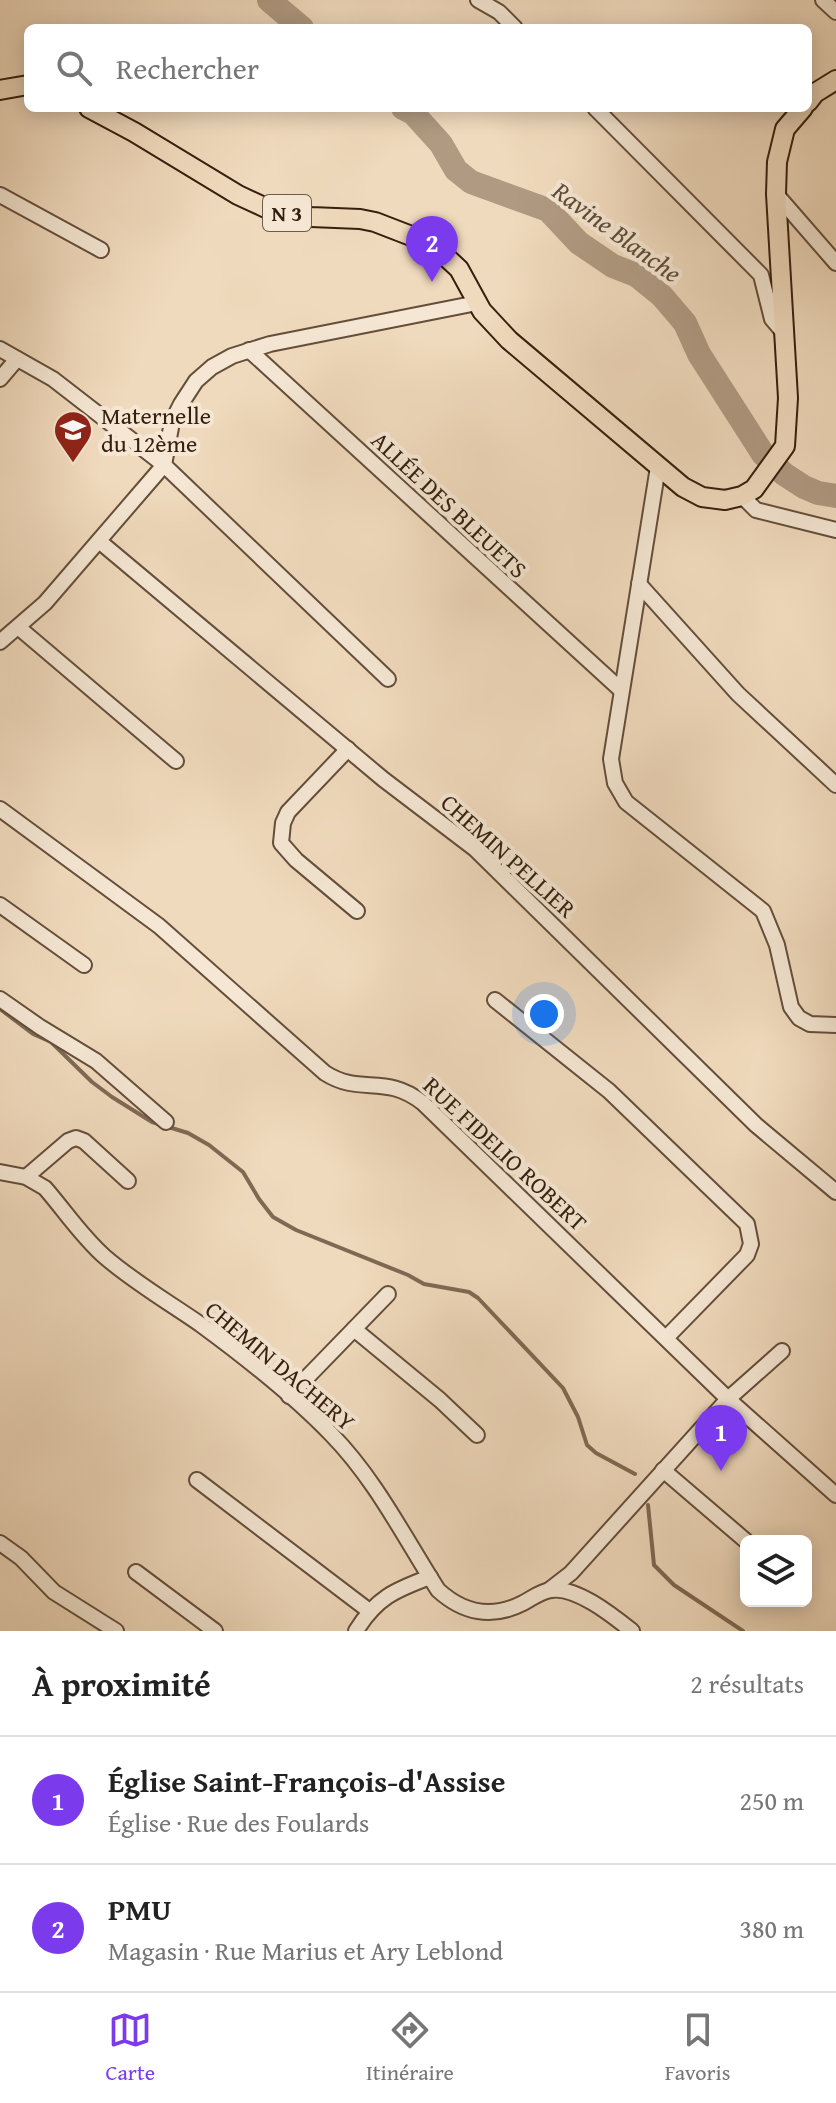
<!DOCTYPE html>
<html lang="fr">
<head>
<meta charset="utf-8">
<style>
  body { margin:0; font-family:"Gentium Book Plus",serif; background:#f6f6f6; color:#222 }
  .controls { position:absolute; right:24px; bottom:24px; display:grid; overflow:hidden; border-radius:12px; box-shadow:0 4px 20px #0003 }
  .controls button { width:72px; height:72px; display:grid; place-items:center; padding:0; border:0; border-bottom:2px solid #e0e0e0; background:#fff; color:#222; font:40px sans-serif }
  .you { position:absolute; left:544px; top:1014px; width:28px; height:28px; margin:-20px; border:6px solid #fff; border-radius:50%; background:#1a73e8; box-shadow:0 0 0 12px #1a73e833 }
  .badge { display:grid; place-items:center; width:52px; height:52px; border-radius:50%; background:#7c3aed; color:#fff; font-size:26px; font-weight:700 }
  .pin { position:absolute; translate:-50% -66px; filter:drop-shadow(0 2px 4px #0008) }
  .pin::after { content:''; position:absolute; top:42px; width:28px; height:24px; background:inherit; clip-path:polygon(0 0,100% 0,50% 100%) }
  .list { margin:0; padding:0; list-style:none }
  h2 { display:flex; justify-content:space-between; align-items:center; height:104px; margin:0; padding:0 32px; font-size:34px }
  h2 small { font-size:26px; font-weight:400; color:#767676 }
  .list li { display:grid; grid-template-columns:52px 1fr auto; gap:24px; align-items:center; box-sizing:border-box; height:128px; padding:0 32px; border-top:2px solid #e0e0e0 }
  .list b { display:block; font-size:30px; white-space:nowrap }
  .list p { margin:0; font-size:26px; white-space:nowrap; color:#767676 }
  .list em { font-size:26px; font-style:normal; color:#767676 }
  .icon { flex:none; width:44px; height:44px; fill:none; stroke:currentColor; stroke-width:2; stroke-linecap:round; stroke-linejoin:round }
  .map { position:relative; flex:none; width:836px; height:1631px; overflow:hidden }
  .search { position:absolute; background:#fff; box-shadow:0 4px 20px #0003; left:24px; right:24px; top:24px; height:88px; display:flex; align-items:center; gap:20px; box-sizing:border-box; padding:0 28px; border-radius:12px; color:#767676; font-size:30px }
  .sheet { height:360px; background:#fff }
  nav { display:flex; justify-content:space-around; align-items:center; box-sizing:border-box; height:112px; border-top:2px solid #e0e0e0; background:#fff; font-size:22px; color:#767676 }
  nav a { display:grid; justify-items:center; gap:4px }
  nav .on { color:#7c3aed }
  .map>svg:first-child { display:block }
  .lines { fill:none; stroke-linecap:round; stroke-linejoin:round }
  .stream { stroke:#7f6954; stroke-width:4 }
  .river { stroke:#b09a82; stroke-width:24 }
  .minor-casing { stroke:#644e3a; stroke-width:18 }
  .major-casing { stroke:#351f0e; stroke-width:22 }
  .minor { stroke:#f5e7d4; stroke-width:14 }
  .major { stroke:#f0dabd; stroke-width:18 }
  .labels { text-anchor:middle; stroke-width:8; stroke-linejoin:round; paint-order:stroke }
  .shield { fill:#f5e7d4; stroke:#6f5b49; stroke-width:2 }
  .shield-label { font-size:22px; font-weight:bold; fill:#351f0e }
  .poi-label { font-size:24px; fill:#351f0e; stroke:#f5e7d4; text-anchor:start }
  .street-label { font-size:24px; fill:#351f0e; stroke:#f5e7d4 }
  .water-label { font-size:26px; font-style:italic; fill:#604a37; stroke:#f5e7d4 }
</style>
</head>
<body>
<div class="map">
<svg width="836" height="1631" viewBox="0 0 836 1631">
  <rect width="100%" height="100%" fill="#f0dabd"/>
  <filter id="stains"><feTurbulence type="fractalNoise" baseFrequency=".0025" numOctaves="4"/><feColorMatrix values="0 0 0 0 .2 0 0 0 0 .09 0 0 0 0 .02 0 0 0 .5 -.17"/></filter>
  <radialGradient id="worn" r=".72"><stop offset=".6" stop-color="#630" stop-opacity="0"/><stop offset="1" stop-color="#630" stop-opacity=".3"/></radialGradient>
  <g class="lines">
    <!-- stream -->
    <g class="stream">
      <polyline points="0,1009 33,1034 51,1042 92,1082 112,1097 152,1122 188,1133 209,1145 243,1172 259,1199 273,1217 296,1230 408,1275 424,1284 469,1292 478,1298 563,1388 578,1417 587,1445 596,1453 635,1474"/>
      <polyline points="648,1505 654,1565 674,1585 743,1631"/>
    </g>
    <!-- river -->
    <g class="river">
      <polyline points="269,0 302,28"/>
      <polyline points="403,108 413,113 441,144 456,170 471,182 548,210 579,243 613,266 636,275 662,296 685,323 699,354 763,454 784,474 804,487 818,493 836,496"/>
    </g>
    <defs>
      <g id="minor">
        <polyline points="478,0 499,12 515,28"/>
        <polyline points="823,0 836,12"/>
        <polyline points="595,108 761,275 772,319 783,332"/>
        <polyline points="776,194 836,263"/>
        <polyline points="0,195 101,250"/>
        <polyline points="0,349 53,379 164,465 388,679"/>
        <polyline points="249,350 621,690"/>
        <polyline points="0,379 17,359"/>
        <polyline points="658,467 611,759 615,783 626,802 763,911 777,945 791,1007 799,1018 810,1024 836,1025"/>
        <polyline points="742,496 756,510 836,530"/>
        <polyline points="99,541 383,779 475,849 756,1125 836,1192"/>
        <polyline points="639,584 738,694 836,785"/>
        <polyline points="18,627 176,761"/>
        <polyline points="0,642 45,603 164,465 172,422 181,404 196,381 212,367 232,356 270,344 477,303"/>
        <polyline points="348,749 288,812 283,823 281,843 296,860 357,911"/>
        <path d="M0,809L159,926L325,1073C361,1096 385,1073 423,1103L728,1399L836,1495"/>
        <polyline points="0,905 84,965"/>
        <polyline points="0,999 40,1027 96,1061 166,1122"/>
        <polyline points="495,1000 609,1091 747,1224 751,1244 747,1255 666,1338"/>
        <path d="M0,1172L26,1177L45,1188C65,1211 82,1237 105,1257C134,1282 168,1302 200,1324C245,1357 292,1394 331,1434C376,1480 404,1537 438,1590C463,1613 492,1619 523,1603C531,1599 541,1591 551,1590C576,1586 613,1616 632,1631"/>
        <polyline points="26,1177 68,1141 76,1138 84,1141 128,1181"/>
        <polyline points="354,1329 440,1400 477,1435"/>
        <polyline points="289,1396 388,1294"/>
        <polyline points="663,1470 746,1541"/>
        <polyline points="197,1480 368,1610"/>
        <polyline points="0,1543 21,1558 54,1592 116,1631"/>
        <polyline points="136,1572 215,1631"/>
        <polyline points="549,1590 571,1573 728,1399 782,1351"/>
        <path d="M356,1631C376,1598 395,1590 430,1577"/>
      </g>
      <g id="major">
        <polyline points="0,90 28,85"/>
        <polyline points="808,102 815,93 836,80"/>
        <polyline points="89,108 134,132 238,195 266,208 311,217 360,219 375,222 432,244 459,269 482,311 509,340 683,487 702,497 725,500 742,496 754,489 785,446 788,398 776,194 777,162 785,129 803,108"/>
      </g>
    </defs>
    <!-- minor casing -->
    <use href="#minor" class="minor-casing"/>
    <!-- major casing -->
    <use href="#major" class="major-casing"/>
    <!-- minor -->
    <use href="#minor" class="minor"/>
    <!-- major -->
    <use href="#major" class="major"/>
  </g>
  <!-- icons -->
  <defs>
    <symbol id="school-pin" viewBox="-11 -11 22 30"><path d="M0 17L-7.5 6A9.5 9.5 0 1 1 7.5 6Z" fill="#8f2418" stroke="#f5e7d4"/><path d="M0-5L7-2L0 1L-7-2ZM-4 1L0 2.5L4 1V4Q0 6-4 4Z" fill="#fff"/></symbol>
  </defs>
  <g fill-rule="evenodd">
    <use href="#school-pin" x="51" y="408" width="44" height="60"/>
  </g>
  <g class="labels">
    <!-- shield labels -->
    <rect class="shield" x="263" y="195" width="48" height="36" rx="6"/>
    <g class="shield-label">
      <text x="287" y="221">N 3</text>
    </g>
    <!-- poi labels -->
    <g class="poi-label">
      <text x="101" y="424">Maternelle<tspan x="101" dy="28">du 12ème</tspan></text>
    </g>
    <!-- street labels -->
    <g class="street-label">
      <text transform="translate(449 505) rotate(43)" y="8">ALLÉE DES BLEUETS</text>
      <text transform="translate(508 856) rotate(42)" y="8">CHEMIN PELLIER</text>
      <text transform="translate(505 1154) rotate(43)" y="8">RUE FIDELIO ROBERT</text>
      <text transform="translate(280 1366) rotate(40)" y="8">CHEMIN DACHERY</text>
    </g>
    <!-- water labels -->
    <g class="water-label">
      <text transform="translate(617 232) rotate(36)" y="9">Ravine Blanche</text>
    </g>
  </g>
  <rect width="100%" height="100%" filter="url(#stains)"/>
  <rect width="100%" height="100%" fill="url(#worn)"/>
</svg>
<div class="controls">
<button><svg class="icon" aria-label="layers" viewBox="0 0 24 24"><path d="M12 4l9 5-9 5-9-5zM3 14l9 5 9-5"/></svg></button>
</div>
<div class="you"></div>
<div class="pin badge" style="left:721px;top:1471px">1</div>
<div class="pin badge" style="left:432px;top:282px">2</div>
<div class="search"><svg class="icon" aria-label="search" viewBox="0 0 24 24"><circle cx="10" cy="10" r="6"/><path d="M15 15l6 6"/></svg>Rechercher</div>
</div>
<section class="sheet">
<h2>À proximité<small>2 résultats</small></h2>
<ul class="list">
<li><span class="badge">1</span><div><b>Église Saint-François-d'Assise</b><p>Église · Rue des Foulards</p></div><em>250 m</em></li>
<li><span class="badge">2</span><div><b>PMU</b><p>Magasin · Rue Marius et Ary Leblond</p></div><em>380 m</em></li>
</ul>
</section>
<nav>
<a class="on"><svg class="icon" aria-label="map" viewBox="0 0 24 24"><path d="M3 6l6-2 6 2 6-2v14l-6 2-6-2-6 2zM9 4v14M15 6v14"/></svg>Carte</a>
<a><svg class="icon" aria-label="directions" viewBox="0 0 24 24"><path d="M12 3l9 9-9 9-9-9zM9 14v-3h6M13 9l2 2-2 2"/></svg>Itinéraire</a>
<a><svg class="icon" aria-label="saved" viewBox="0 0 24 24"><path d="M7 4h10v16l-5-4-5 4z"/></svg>Favoris</a>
</nav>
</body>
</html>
